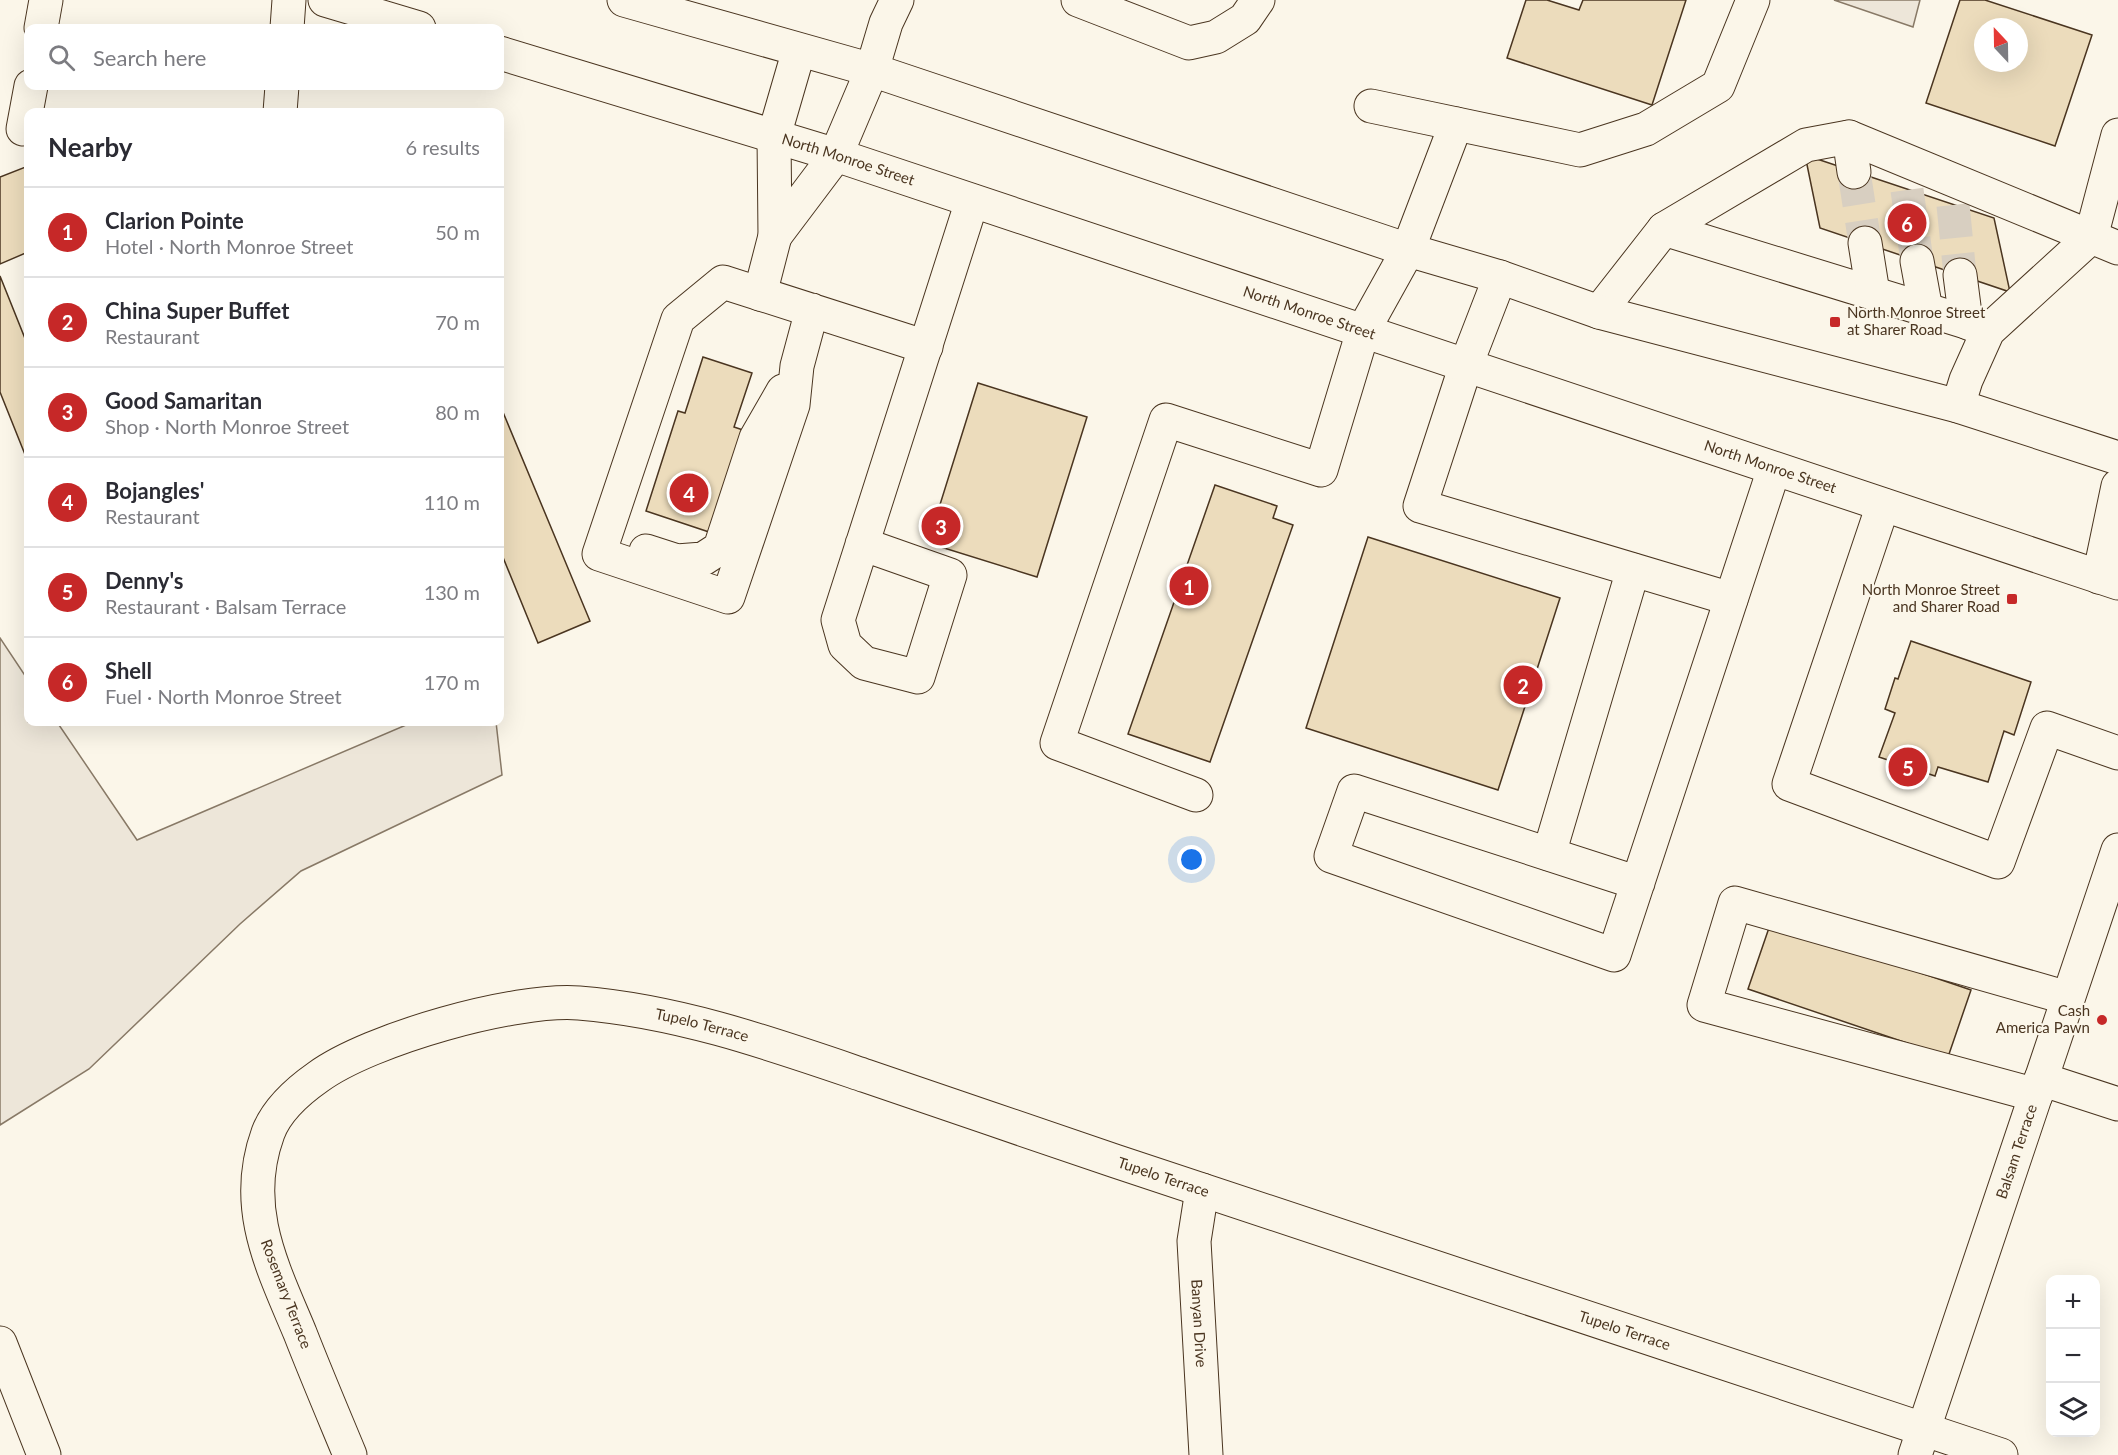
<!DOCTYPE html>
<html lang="en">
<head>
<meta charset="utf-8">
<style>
  body { margin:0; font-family:Lato,sans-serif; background:#f7f7f7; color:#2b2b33 }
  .controls { position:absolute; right:18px; bottom:18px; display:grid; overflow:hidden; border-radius:12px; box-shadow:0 6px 24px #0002 }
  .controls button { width:54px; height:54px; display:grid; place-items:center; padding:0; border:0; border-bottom:2px solid #e1e1e2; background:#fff; color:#2b2b33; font:30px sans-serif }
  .compass { position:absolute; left:1974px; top:18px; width:54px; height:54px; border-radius:50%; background:#fff; box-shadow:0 6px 24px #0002; rotate:338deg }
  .you { position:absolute; left:1192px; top:860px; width:21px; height:21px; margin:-15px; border:4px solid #fff; border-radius:50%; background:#1a73e8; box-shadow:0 0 0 9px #1a73e833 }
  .badge { display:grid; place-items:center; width:39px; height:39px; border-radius:50%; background:#c62828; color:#fff; font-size:20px; font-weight:700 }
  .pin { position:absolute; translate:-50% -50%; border:3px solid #fff; box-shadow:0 2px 6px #0006 }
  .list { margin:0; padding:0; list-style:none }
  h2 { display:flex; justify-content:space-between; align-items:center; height:78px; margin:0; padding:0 24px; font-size:26px }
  h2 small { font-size:20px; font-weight:400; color:#7c7c81 }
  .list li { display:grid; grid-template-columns:39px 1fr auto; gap:18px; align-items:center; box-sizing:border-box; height:90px; padding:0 24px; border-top:2px solid #e1e1e2 }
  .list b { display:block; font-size:22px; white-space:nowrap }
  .list p { margin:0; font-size:20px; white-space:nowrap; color:#7c7c81 }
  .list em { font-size:20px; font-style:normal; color:#7c7c81 }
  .icon { flex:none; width:33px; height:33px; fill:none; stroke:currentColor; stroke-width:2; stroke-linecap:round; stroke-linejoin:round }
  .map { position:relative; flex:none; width:2118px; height:1455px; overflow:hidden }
  .search { position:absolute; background:#fff; box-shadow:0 6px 24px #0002; left:24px; top:24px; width:480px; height:66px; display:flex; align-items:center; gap:15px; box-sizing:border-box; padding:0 21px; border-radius:12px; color:#7c7c81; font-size:22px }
  .panel { position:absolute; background:#fff; box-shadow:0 6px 24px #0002; left:24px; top:108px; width:480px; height:618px; border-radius:12px }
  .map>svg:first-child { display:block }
  .green { fill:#ede6d9; stroke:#887966; stroke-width:1.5 }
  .building { fill:#ecdcbc; stroke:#4a3520; stroke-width:1.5; fill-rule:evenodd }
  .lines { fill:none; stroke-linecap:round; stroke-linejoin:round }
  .minor-tunnel { stroke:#d8cfc1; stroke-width:33; stroke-dasharray:33 16; stroke-linecap:butt }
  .minor-casing { stroke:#4a3520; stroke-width:35 }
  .major-casing { stroke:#4a3520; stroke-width:35 }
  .minor { stroke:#fbf6e9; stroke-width:33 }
  .major { stroke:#fbf6e9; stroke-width:33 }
  .poi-dot { fill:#c62828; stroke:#fbf6e9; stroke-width:2 }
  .labels { text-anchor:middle; stroke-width:4.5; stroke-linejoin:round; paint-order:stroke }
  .street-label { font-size:15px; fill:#4a3520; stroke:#fbf6e9 }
  .poi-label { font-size:15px; fill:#4a3520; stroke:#fbf6e9; text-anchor:end }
</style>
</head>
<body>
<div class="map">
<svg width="2118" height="1455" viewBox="0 0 2118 1455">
  <rect width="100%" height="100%" fill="#fbf6e9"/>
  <!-- green -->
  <g class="green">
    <polygon points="1834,0 1920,0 1913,27"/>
    <polygon points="0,638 28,680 28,722 57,722 137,840 413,722 496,722 502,775 301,871 240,924 89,1069 0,1125"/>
  </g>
  <!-- building -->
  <g class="building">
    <polygon points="1526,0 1547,0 1579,10 1583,0 1686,0 1652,105 1507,58"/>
    <path d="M1960,0H1985L2092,35L2055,146L1926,103ZM1983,27H2019V63H1983Z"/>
    <polygon points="1805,155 1994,218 2010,292 1820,228"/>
    <polygon points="28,166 28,252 0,264 0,177"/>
    <polygon points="0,276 28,346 28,462 0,392"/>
    <polygon points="703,357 752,373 734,427 746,431 709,532 646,511 678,411 685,413"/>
    <polygon points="978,383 1087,417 1037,577 928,543"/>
    <polygon points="500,405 590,621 538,643 500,550"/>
    <polygon points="1215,485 1277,506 1273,518 1293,525 1210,762 1128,734"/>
    <polygon points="1368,537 1560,598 1498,790 1306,728"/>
    <polygon points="1911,641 2031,682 2014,735 2004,731 1988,782 1938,767 1935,776 1879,757 1895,713 1885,709 1895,678 1898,679"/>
    <polygon points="1771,922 1971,990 1948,1057 1748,989"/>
  </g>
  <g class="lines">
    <!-- minor-tunnel -->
    <g class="minor-tunnel">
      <polyline points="1854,172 1865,243"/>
      <polyline points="1907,190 1917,261"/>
      <polyline points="1953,205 1960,275"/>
    </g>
    <defs>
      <g id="minor">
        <polyline points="1078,0 1189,43 1216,37 1245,19 1258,0"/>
        <polyline points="41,28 46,0"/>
        <polyline points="287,28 289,0"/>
        <polyline points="872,70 886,23 897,0"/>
        <polyline points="1371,106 1580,150 1646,129 1718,86 1753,0"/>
        <polyline points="280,112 282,86"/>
        <polyline points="23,129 31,86"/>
        <polyline points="1849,137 1854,172"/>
        <polyline points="1664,229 1966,322 1988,331"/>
        <polyline points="775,236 836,155"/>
        <polyline points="1865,243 1873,293"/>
        <polyline points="1408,250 1456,124"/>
        <polyline points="1917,261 1926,310"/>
        <polyline points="1960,275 1966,322"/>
        <polyline points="760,294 775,236 774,136"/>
        <polyline points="812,310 797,366 793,405 728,597 599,554 678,319 723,282 926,347"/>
        <polyline points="1599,312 1664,229 1806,145 1849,137 2118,248"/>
        <polyline points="1466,365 1420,506 1731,599"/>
        <polyline points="1958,406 1966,380 1988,331 2091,237 2118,135"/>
        <polyline points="1883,505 1789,784 1998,862 2047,728 2118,753"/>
        <polyline points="862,544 950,575 918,677 864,663 845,645 838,620 972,201"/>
        <polyline points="646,551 677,561 703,559 720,548 756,438 783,391"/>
        <polyline points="2099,577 2118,486"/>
        <polyline points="1196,795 1057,743 1166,420 1321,470 1363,331"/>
        <polyline points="1549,854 1633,570"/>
        <polyline points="1638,883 1354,791 1331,856 1614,955 1774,469"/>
        <polyline points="2041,1079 2118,1104"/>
        <polyline points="2036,1095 1704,1005 1735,903 2068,998"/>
        <path id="s1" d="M1202,1190L1194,1241L1206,1455"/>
        <polyline points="0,1343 44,1455"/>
        <path id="s2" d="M350,1455C333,1414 316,1374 300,1333C272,1266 241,1207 268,1133C277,1109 298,1091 318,1077C370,1039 515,998 579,1003C679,1011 772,1044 866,1076C949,1104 1032,1133 1115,1161C1410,1261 1706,1357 2001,1455"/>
        <path id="s3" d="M1915,1455L2118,850"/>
      </g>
      <g id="major">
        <polyline points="325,0 419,28"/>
        <polyline points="624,0 872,70 1408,250 1500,277 1599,312 1958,406 2118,458"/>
        <path id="s4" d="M500,53L836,155L2118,583"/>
        <polyline points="774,136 799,50"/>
        <polyline points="836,155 872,70"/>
        <polyline points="1363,331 1408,250"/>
        <polyline points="1466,365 1500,277"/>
      </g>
    </defs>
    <!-- minor casing -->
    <use href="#minor" class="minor-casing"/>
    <!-- major casing -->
    <use href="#major" class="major-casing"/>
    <!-- minor -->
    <use href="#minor" class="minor"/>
    <!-- major -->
    <use href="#major" class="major"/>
  </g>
  <!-- markers -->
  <g class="poi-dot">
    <rect x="1829" y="316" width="12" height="12" rx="3"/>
    <rect x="2006" y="593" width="12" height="12" rx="3"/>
    <circle cx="2102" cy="1020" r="6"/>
  </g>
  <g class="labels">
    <!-- street labels -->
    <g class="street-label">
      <text dy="5" stroke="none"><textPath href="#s4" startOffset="364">North Monroe Street</textPath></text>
      <text dy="5" stroke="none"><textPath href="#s4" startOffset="850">North Monroe Street</textPath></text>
      <text dy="5" stroke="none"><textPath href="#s4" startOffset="1336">North Monroe Street</textPath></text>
      <text dy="5" stroke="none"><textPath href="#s2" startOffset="816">Tupelo Terrace</textPath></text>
      <text dy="5" stroke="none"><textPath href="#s3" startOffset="320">Balsam Terrace</textPath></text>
      <text dy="5" stroke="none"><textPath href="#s2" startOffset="1302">Tupelo Terrace</textPath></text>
      <text transform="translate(286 1294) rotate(69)" y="5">Rosemary Terrace</text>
      <text dy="5" stroke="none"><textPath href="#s1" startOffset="134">Banyan Drive</textPath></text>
      <text dy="5" stroke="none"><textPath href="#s2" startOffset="1788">Tupelo Terrace</textPath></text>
    </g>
    <!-- poi labels -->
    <g class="poi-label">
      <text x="1847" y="318" text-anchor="start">North Monroe Street<tspan x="1847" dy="17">at Sharer Road</tspan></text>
      <text x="2000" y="595">North Monroe Street<tspan x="2000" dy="17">and Sharer Road</tspan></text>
      <text x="2090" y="1016">Cash<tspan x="2090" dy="17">America Pawn</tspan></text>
    </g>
  </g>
</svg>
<div class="controls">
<button>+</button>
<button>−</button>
<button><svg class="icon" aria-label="layers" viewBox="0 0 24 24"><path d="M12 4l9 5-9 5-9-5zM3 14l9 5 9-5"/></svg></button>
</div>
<svg class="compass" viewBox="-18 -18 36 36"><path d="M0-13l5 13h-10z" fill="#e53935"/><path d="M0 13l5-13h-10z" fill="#7c7c81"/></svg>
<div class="you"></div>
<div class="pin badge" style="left:1189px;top:586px">1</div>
<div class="pin badge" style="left:1523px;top:685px">2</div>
<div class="pin badge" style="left:941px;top:526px">3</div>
<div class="pin badge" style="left:689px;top:493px">4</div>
<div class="pin badge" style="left:1908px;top:767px">5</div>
<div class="pin badge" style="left:1907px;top:223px">6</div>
<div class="search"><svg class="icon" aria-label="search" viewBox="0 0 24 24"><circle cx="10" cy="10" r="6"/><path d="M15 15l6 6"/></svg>Search here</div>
<section class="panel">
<h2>Nearby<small>6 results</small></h2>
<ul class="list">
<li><span class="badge">1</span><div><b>Clarion Pointe</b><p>Hotel · North Monroe Street</p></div><em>50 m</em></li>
<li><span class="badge">2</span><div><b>China Super Buffet</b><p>Restaurant</p></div><em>70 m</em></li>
<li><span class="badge">3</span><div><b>Good Samaritan</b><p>Shop · North Monroe Street</p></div><em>80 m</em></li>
<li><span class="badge">4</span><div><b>Bojangles'</b><p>Restaurant</p></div><em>110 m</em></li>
<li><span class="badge">5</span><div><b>Denny's</b><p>Restaurant · Balsam Terrace</p></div><em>130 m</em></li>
<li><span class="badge">6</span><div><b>Shell</b><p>Fuel · North Monroe Street</p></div><em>170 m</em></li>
</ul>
</section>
</div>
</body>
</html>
